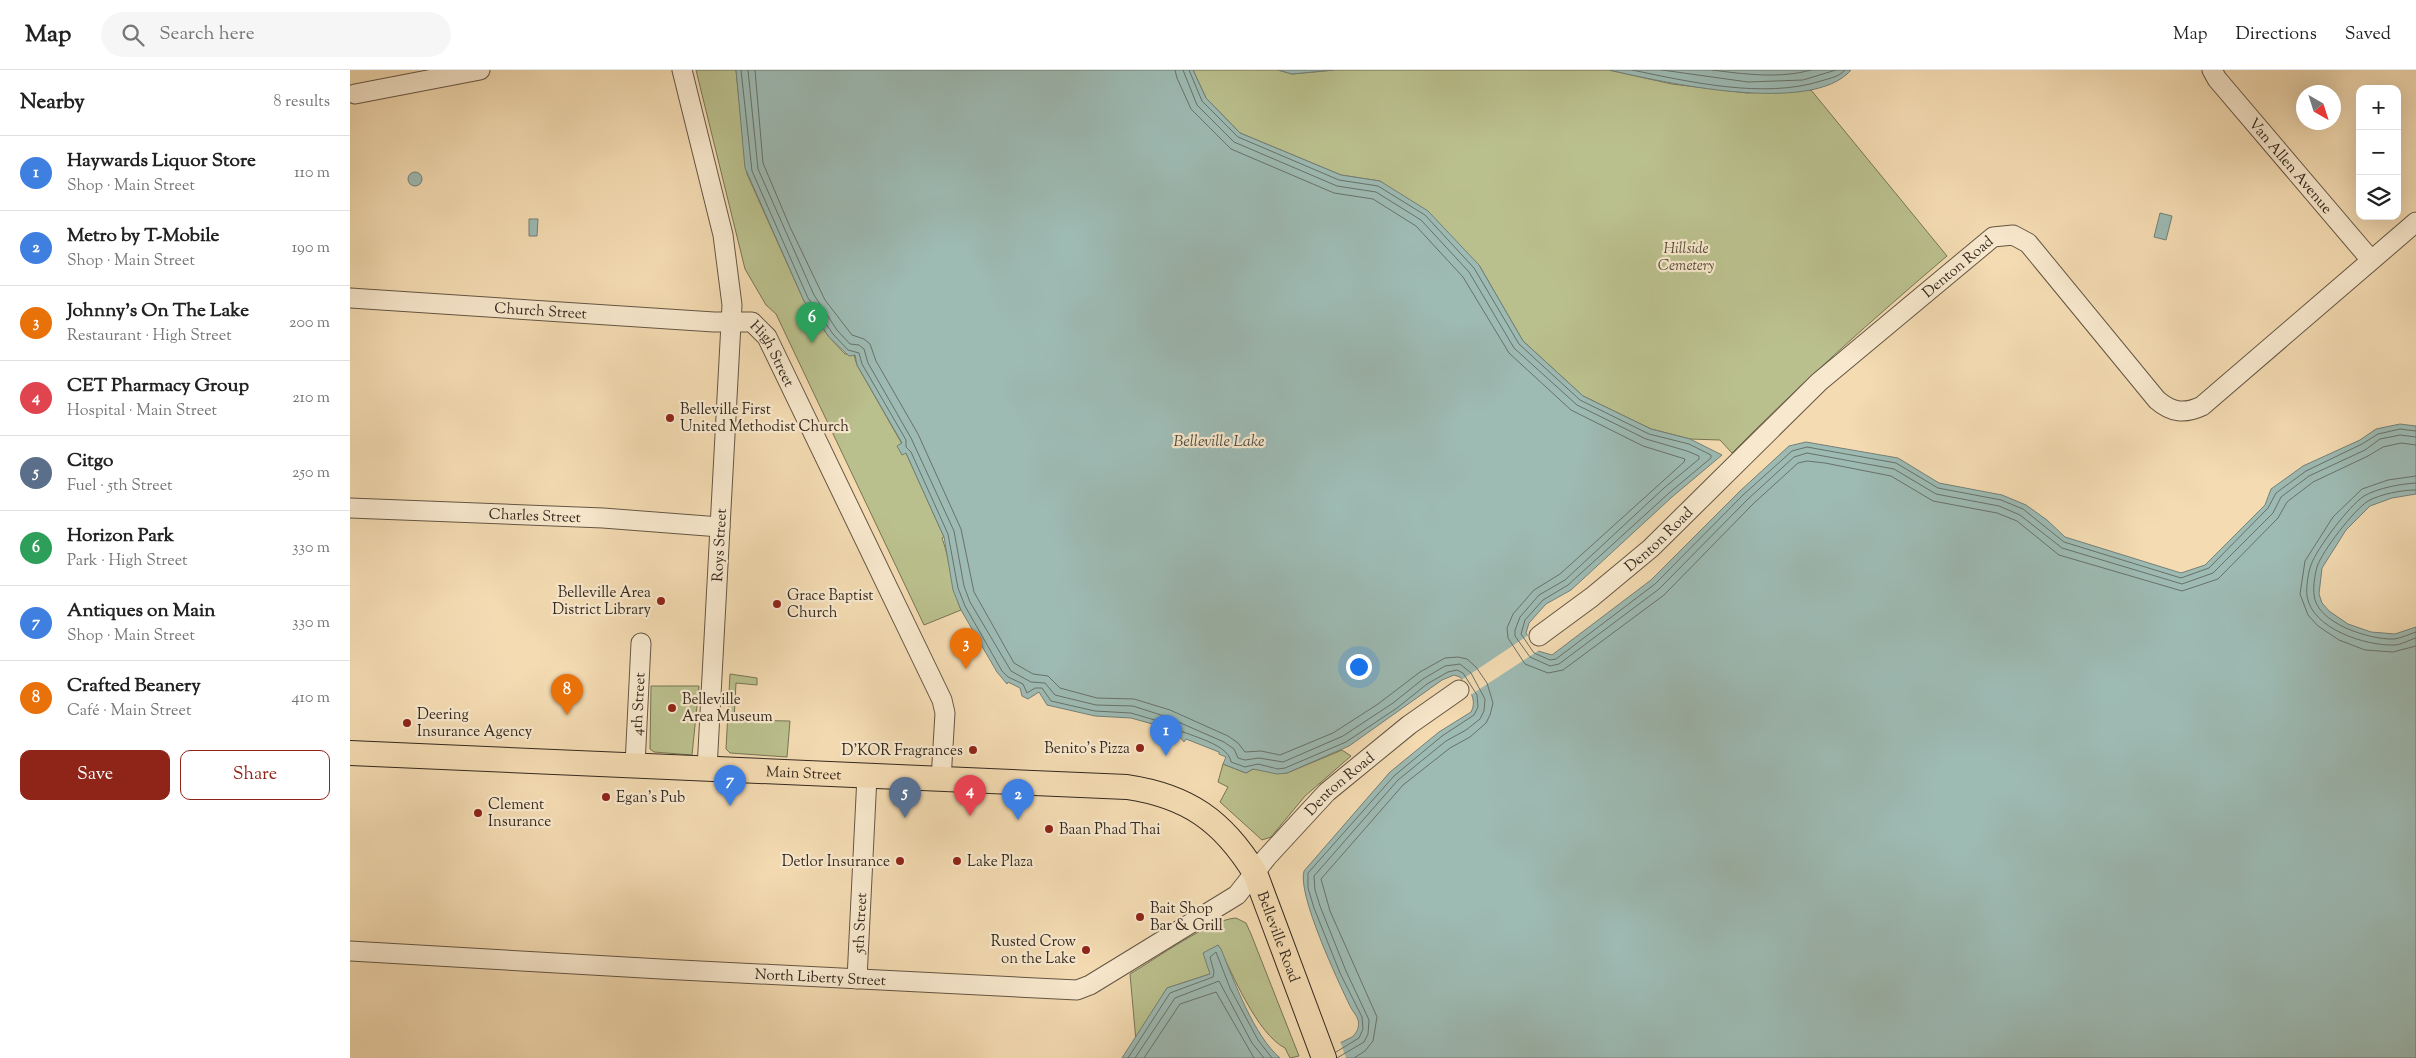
<!DOCTYPE html>
<html lang="en">
<head>
<meta charset="utf-8">
<style>
  body { margin:0; font-family:"Sorts Mill Goudy",serif; background:#f6f6f6; color:#222 }
  .controls { position:absolute; right:15px; top:15px; display:grid; overflow:hidden; border-radius:10px; box-shadow:0 5px 20px #0002 }
  .controls button { width:45px; height:45px; display:grid; place-items:center; padding:0; border:0; border-bottom:1px solid #e0e0e0; background:#fff; color:#222; font:25px sans-serif }
  .compass { position:absolute; left:1946px; top:15px; width:45px; height:45px; border-radius:50%; background:#fff; box-shadow:0 5px 20px #0002; rotate:141deg }
  .you { position:absolute; left:1008px; top:596px; width:18px; height:18px; margin:-12px; border:4px solid #fff; border-radius:50%; background:#1a73e8; box-shadow:0 0 0 8px #1a73e833 }
  .badge { display:grid; place-items:center; width:32px; height:32px; border-radius:50%; background:#8f2418; color:#fff; font-size:16px; font-weight:700 }
  .pin { position:absolute; translate:-50% -41px; filter:drop-shadow(0 1px 2px #0008) }
  .pin::after { content:''; position:absolute; top:26px; width:18px; height:15px; background:inherit; clip-path:polygon(0 0,100% 0,50% 100%) }
  .list { margin:0; padding:0; list-style:none }
  h2 { display:flex; justify-content:space-between; align-items:center; height:65px; margin:0; padding:0 20px; font-size:21px }
  h2 small { font-size:16px; font-weight:400; color:#767676 }
  .list li { display:grid; grid-template-columns:32px 1fr auto; gap:15px; align-items:center; box-sizing:border-box; height:75px; padding:0 20px; border-top:1px solid #e0e0e0 }
  .list b { display:block; font-size:19px; white-space:nowrap }
  .list p { margin:0; font-size:16px; white-space:nowrap; color:#767676 }
  .list em { font-size:16px; font-style:normal; color:#767676 }
  .actions { display:flex; gap:10px; padding:15px 20px }
  .actions a { flex:1; padding:11px 0; border:1px solid #8f2418; border-radius:10px; text-align:center; font-size:18px; color:#8f2418 }
  .actions .main { background:#8f2418; color:#fff }
  .icon { flex:none; width:28px; height:28px; fill:none; stroke:currentColor; stroke-width:2; stroke-linecap:round; stroke-linejoin:round }
  .map { position:relative; flex:none; width:2066px; height:988px; overflow:hidden }
  header { display:flex; align-items:center; gap:30px; box-sizing:border-box; height:70px; padding:0 25px; background:#fff; border-bottom:1px solid #e0e0e0 }
  header strong { font-size:24px }
  nav { display:flex; gap:28px; margin-inline-start:auto; font-size:18px }
  .search { width:350px; height:45px; background:#f6f6f6; display:flex; align-items:center; gap:12px; box-sizing:border-box; padding:0 18px; border-radius:28px; color:#767676; font-size:19px }
  main { display:flex }
  aside { flex:1; background:#fff }
  .map>svg:first-child { display:block }
  .green { fill:#bac08d; stroke:#777456 }
  .water { fill:#9dbab3; stroke:#738078 }
  .pier { fill:#f4dbb2 }
  .lines { fill:none; stroke-linecap:round; stroke-linejoin:round }
  .shore { stroke:#687269; stroke-width:1 }
  .minor-casing { stroke:#645644; stroke-width:21 }
  .major-casing { stroke:#34291f; stroke-width:26 }
  .minor { stroke:#f8e8cd; stroke-width:19 }
  .major { stroke:#f4dbb2; stroke-width:24 }
  .poi-dot { fill:#8f2418; stroke:#f8e8cd; stroke-width:2 }
  .labels { text-anchor:middle; stroke-width:4.5; stroke-linejoin:round; paint-order:stroke }
  .street-label { font-size:15px; fill:#34291f; stroke:#f8e8cd }
  .park-label { font-size:15px; font-style:italic; fill:#564f3a; stroke:#f8e8cd }
  .poi-label { font-size:15px; fill:#34291f; stroke:#f8e8cd; text-anchor:start }
  .water-label { font-size:16px; font-style:italic; fill:#4e4d44; stroke:#f8e8cd }
</style>
</head>
<body>
<header>
<strong>Map</strong>
<div class="search"><svg class="icon" aria-label="search" viewBox="0 0 24 24"><circle cx="10" cy="10" r="6"/><path d="M15 15l6 6"/></svg>Search here</div>
<nav><a>Map</a><a>Directions</a><a>Saved</a></nav>
</header>
<main>
<aside>
<h2>Nearby<small>8 results</small></h2>
<ul class="list">
<li><span class="badge" style="background:#3f7fe0">1</span><div><b>Haywards Liquor Store</b><p>Shop · Main Street</p></div><em>110 m</em></li>
<li><span class="badge" style="background:#3f7fe0">2</span><div><b>Metro by T-Mobile</b><p>Shop · Main Street</p></div><em>190 m</em></li>
<li><span class="badge" style="background:#e8710a">3</span><div><b>Johnny's On The Lake</b><p>Restaurant · High Street</p></div><em>200 m</em></li>
<li><span class="badge" style="background:#e0444e">4</span><div><b>CET Pharmacy Group</b><p>Hospital · Main Street</p></div><em>210 m</em></li>
<li><span class="badge" style="background:#5c6f8a">5</span><div><b>Citgo</b><p>Fuel · 5th Street</p></div><em>250 m</em></li>
<li><span class="badge" style="background:#2e9e5b">6</span><div><b>Horizon Park</b><p>Park · High Street</p></div><em>330 m</em></li>
<li><span class="badge" style="background:#3f7fe0">7</span><div><b>Antiques on Main</b><p>Shop · Main Street</p></div><em>330 m</em></li>
<li><span class="badge" style="background:#e8710a">8</span><div><b>Crafted Beanery</b><p>Café · Main Street</p></div><em>410 m</em></li>
</ul>
<div class="actions"><a class="main">Save</a><a>Share</a></div>
</aside>
<div class="map">
<svg width="2066" height="988" viewBox="0 0 2066 988">
  <rect width="100%" height="100%" fill="#f4dbb2"/>
  <filter id="stains"><feTurbulence type="fractalNoise" baseFrequency=".004" numOctaves="4"/><feColorMatrix values="0 0 0 0 .2 0 0 0 0 .09 0 0 0 0 .02 0 0 0 .5 -.17"/></filter>
  <radialGradient id="worn" r=".72"><stop offset=".6" stop-color="#630" stop-opacity="0"/><stop offset="1" stop-color="#630" stop-opacity=".3"/></radialGradient>
  <!-- green -->
  <g class="green">
    <path d="M346,0H386L397,104L454,231L479,267L495,284L504,285L507,295L552,374L548,376L556,383L594,467L592,468C601,492 601,516 611,540L574,555L426,244L416,235L395,199Z"/>
    <path d="M843,0H928L942,4L984,0H1259L1322,14L1397,23L1461,20L1597,186C1523,249 1451,313 1382,383L1370,370L1340,369L1301,359L1233,326L1173,271L1129,195L1030,111L991,105L890,63L856,28Z"/>
    <polygon points="380,604 407,608 407,615 386,613 384,650 440,651 437,687 380,683 376,679"/>
    <polygon points="301,616 349,616 342,685 304,682 300,679"/>
    <polygon points="992,680 1001,686 955,726 921,767 912,770 870,732 878,717 868,712 873,694 896,703 903,699 937,703"/>
    <path d="M886,848L896,853L901,864L949,986L940,988L935,978C907,964 882,903 868,875L860,904L817,918L786,971L780,904C804,890 861,849 886,848Z"/>
  </g>
  <!-- water -->
  <g class="water">
    <path d="M386,0H843L856,28L890,63L991,105L1030,111L1078,141L1129,195L1173,271L1233,326L1301,359L1340,369L1372,385L1322,427L1221,520L1196,534L1179,553L1176,563L1188,581L1202,585L1301,510L1390,421L1439,376L1456,372L1548,388L1589,413L1652,425L1676,435L1697,450L1715,467L1831,503L1855,495L1915,435L1921,419L1953,396L2010,370L2026,359L2050,354L2066,356V424L2042,428L2020,436L1996,460L1972,498L1969,524L1972,533L1979,541L1998,554L2021,562L2045,564L2066,557V988H960L1002,967C1007,963 1010,956 1008,950C1007,945 1002,941 1000,936C988,911 947,824 954,801L1040,702L1089,662L1121,642C1128,629 1118,617 1110,607L1104,605L1092,610L999,676L937,703L927,704L903,699L896,703L873,694L876,687L869,684V682L836,669L834,672L826,662L814,661L813,657L781,648L745,646L697,635L689,622L678,629L672,626L670,618L658,612L657,614L647,602L611,540L603,520L594,467L556,383L552,385L547,376L552,373L507,295L505,285L499,286L479,267L454,231L395,98Z"/>
    <polygon points="928,0 984,0 942,4"/>
    <path d="M1259,0H1501C1462,46 1312,12 1259,0Z"/>
    <circle cx="65" cy="109" r="7"/>
    <polygon points="1810,143 1822,146 1816,170 1804,167"/>
    <polygon points="179,149 188,149 187,166 179,166"/>
    <path d="M868,875L871,879C884,911 904,966 930,988H772L817,918L860,904L853,883Z"/>
  </g>
  <!-- pier -->
  <g class="pier">
    <polygon points="1180,564 1191,579 1119,626 1110,611"/>
    <polygon points="990,971 996,988 958,988 959,986"/>
  </g>
  <g class="lines">
    <!-- shore -->
    <g class="shore">
      <path d="M391,0L402,101L458,228L483,264L498,280L509,283L512,294L556,370V377L561,382L598,464L608,518L615,536L652,601L658,607L673,614L677,623L685,618H692L701,631L745,641L781,643L815,653C830,665 878,671 881,692L895,697L908,694L928,699L935,698L996,672L1047,638L1077,614L1098,602L1107,600L1113,603L1127,625L1128,637L1124,645L1092,666L1044,706L958,803V818L964,838L990,903L1012,947L1013,959L1009,968L986,982"/>
      <polyline points="398,0 408,99 464,225 487,260 500,274 509,275 514,279 518,293 561,368 604,461 614,516 620,532 661,601 681,612 695,613 705,625 746,635 783,636 817,647 874,672 884,679 888,688 895,690 909,688 933,692 993,666 1043,633 1073,609 1095,596 1110,594 1121,603 1135,629 1134,641 1130,649 1116,660 1096,671 1048,710 964,806 965,820 970,836 996,901 1019,950 1018,964 1014,972 987,988"/>
      <polyline points="405,0 413,93 440,157 475,230 502,265 514,269 520,274 526,291 568,364 611,459 624,522 664,593 683,604 698,606 710,618 747,628 784,629 820,640 878,666 888,673 895,682 911,681 930,685 983,663 1028,634 1070,602 1095,588 1108,587 1117,589 1126,597 1137,613 1143,633 1140,645 1136,653 1120,667 1100,678 1053,715 971,809 980,841 1027,947 1023,971 1015,981 1004,988"/>
      <polyline points="825,0 827,8 841,39 881,79 984,123 1023,129 1066,156 1113,207 1159,283 1221,340 1293,376 1335,389 1334,392 1210,504 1184,520 1163,544 1157,558 1158,568 1175,594 1198,603 1213,600 1314,525 1403,434 1448,393 1457,391 1475,393 1541,406 1583,431 1647,443 1667,451 1709,485 1832,521 1868,509 1928,448 1937,432 1963,412 2018,386 2033,377 2051,373 2066,375"/>
      <polyline points="833,0 847,35 884,72 987,116 1026,122 1071,150 1119,202 1164,278 1227,335 1296,369 1337,381 1349,386 1349,389 1314,418 1215,510 1189,525 1170,547 1165,560 1165,566 1180,587 1200,596 1209,594 1309,519 1398,429 1444,387 1457,383 1544,399 1586,424 1649,436 1670,445 1712,478 1832,514 1863,503 1923,443 1931,427 1959,406 2015,380 2030,369 2050,365 2066,367"/>
      <polyline points="839,0 852,31 888,67 989,110 1028,116 1075,145 1124,198 1169,274 1230,330 1299,364 1339,374 1361,385 1361,388 1319,423 1218,515 1193,530 1175,550 1171,564 1184,583 1200,590 1206,589 1305,514 1393,425 1442,381 1457,377 1546,393 1588,418 1651,430 1673,439 1714,472 1831,508 1859,498 1918,438 1926,423 1956,401 2012,374 2028,364 2050,359 2066,361"/>
      <path d="M1282,0C1340,12 1414,29 1471,11C1480,8 1489,7 1495,0"/>
      <polyline points="1312,0 1398,12 1453,10 1486,0"/>
      <path d="M1362,0C1393,4 1430,9 1461,0"/>
      <polyline points="2066,406 2038,410 2012,419 1983,447 1955,491 1950,524 1958,545 1968,556 1989,570 2015,580 2043,582 2066,576"/>
      <path d="M2066,413C2050,414 2028,418 2014,426C1999,436 1967,478 1961,495C1958,503 1956,517 1957,526C1962,559 2016,576 2044,575C2051,575 2059,570 2066,568"/>
      <path d="M2066,420C2051,420 2031,424 2018,431C2004,440 1972,481 1967,497C1965,504 1963,516 1964,524C1965,553 2020,570 2044,569C2052,568 2059,564 2066,562"/>
      <polyline points="778,988 820,923 863,907 864,902 860,887 866,882 880,918 908,970 922,988"/>
      <polyline points="785,988 825,928 869,911 902,973 914,988"/>
      <polyline points="794,988 830,934 866,922 904,988"/>
    </g>
    <defs>
      <g id="minor">
        <polyline points="332,0 373,165 382,235 357,699"/>
        <path id="s1" d="M1862,0L1867,9L2021,190"/>
        <polyline points="5,24 130,0"/>
        <path id="s2" d="M0,228L364,252H402L417,267L592,630L595,643L591,710"/>
        <path id="s3" d="M0,438L253,448L370,457"/>
        <path id="s4" d="M1189,566L1242,527L1301,478L1469,312L1643,167L1663,165L1678,173L1807,330C1822,343 1835,344 1852,336L2066,152"/>
        <path id="s5" d="M285,695L291,573"/>
        <path id="s6" d="M0,881L311,899L727,920L740,915L887,825L917,787L977,722L1059,655L1109,620"/>
        <path id="s7" d="M507,909L517,706"/>
      </g>
      <g id="major">
        <path id="s8" d="M0,683L777,717C838,726 873,751 905,803L974,988"/>
      </g>
    </defs>
    <!-- minor casing -->
    <use href="#minor" class="minor-casing"/>
    <!-- major casing -->
    <use href="#major" class="major-casing"/>
    <!-- minor -->
    <use href="#minor" class="minor"/>
    <!-- major -->
    <use href="#major" class="major"/>
  </g>
  <!-- markers -->
  <g class="poi-dot">
    <circle cx="320" cy="348" r="5"/>
    <circle cx="311" cy="531" r="5"/>
    <circle cx="427" cy="534" r="5"/>
    <circle cx="322" cy="638" r="5"/>
    <circle cx="57" cy="653" r="5"/>
    <circle cx="790" cy="678" r="5"/>
    <circle cx="623" cy="680" r="5"/>
    <circle cx="256" cy="727" r="5"/>
    <circle cx="128" cy="743" r="5"/>
    <circle cx="699" cy="759" r="5"/>
    <circle cx="550" cy="791" r="5"/>
    <circle cx="607" cy="791" r="5"/>
    <circle cx="790" cy="847" r="5"/>
    <circle cx="736" cy="880" r="5"/>
  </g>
  <g class="labels">
    <!-- street labels -->
    <g class="street-label">
      <text dy="5" stroke="none"><textPath href="#s1" startOffset="124">Van Allen Avenue</textPath></text>
      <text dy="5" stroke="none"><textPath href="#s4" startOffset="559">Denton Road</textPath></text>
      <text dy="5" stroke="none"><textPath href="#s2" startOffset="191">Church Street</textPath></text>
      <text dy="5" stroke="none"><textPath href="#s2" startOffset="441">High Street</textPath></text>
      <text dy="5" stroke="none"><textPath href="#s3" startOffset="185">Charles Street</textPath></text>
      <text dy="5" stroke="none"><textPath href="#s4" startOffset="154">Denton Road</textPath></text>
      <text transform="translate(369 475) rotate(-87)" y="5">Roys Street</text>
      <text dy="5" stroke="none"><textPath href="#s5" startOffset="61">4th Street</textPath></text>
      <text dy="5" stroke="none"><textPath href="#s8" startOffset="454">Main Street</textPath></text>
      <text dy="5" stroke="none"><textPath href="#s6" startOffset="1066">Denton Road</textPath></text>
      <text dy="5" stroke="none"><textPath href="#s7" startOffset="56">5th Street</textPath></text>
      <text dy="5" stroke="none"><textPath href="#s8" startOffset="1006">Belleville Road</textPath></text>
      <text dy="5" stroke="none"><textPath href="#s6" startOffset="471">North Liberty Street</textPath></text>
    </g>
    <!-- park labels -->
    <g class="park-label">
      <text x="1336" y="183">Hillside<tspan x="1336" dy="17">Cemetery</tspan></text>
    </g>
    <!-- poi labels -->
    <g class="poi-label">
      <text x="330" y="344">Belleville First<tspan x="330" dy="17">United Methodist Church</tspan></text>
      <text x="301" y="527" text-anchor="end">Belleville Area<tspan x="301" dy="17">District Library</tspan></text>
      <text x="437" y="530">Grace Baptist<tspan x="437" dy="17">Church</tspan></text>
      <text x="332" y="634">Belleville<tspan x="332" dy="17">Area Museum</tspan></text>
      <text x="67" y="649">Deering<tspan x="67" dy="17">Insurance Agency</tspan></text>
      <text x="780" y="683" text-anchor="end">Benito's Pizza</text>
      <text x="613" y="685" text-anchor="end">D'KOR Fragrances</text>
      <text x="266" y="732">Egan's Pub</text>
      <text x="138" y="739">Clement<tspan x="138" dy="17">Insurance</tspan></text>
      <text x="709" y="764">Baan Phad Thai</text>
      <text x="540" y="796" text-anchor="end">Detlor Insurance</text>
      <text x="617" y="796">Lake Plaza</text>
      <text x="800" y="843">Bait Shop<tspan x="800" dy="17">Bar &amp; Grill</tspan></text>
      <text x="726" y="876" text-anchor="end">Rusted Crow<tspan x="726" dy="17">on the Lake</tspan></text>
    </g>
    <!-- water labels -->
    <g class="water-label">
      <text x="869" y="376">Belleville Lake</text>
    </g>
  </g>
  <rect width="100%" height="100%" filter="url(#stains)"/>
  <rect width="100%" height="100%" fill="url(#worn)"/>
</svg>
<div class="controls">
<button>+</button>
<button>−</button>
<button><svg class="icon" aria-label="layers" viewBox="0 0 24 24"><path d="M12 4l9 5-9 5-9-5zM3 14l9 5 9-5"/></svg></button>
</div>
<svg class="compass" viewBox="-18 -18 36 36"><path d="M0-13l5 13h-10z" fill="#e53935"/><path d="M0 13l5-13h-10z" fill="#767676"/></svg>
<div class="you"></div>
<div class="pin badge" style="left:816px;top:686px;background:#3f7fe0">1</div>
<div class="pin badge" style="left:668px;top:750px;background:#3f7fe0">2</div>
<div class="pin badge" style="left:616px;top:599px;background:#e8710a">3</div>
<div class="pin badge" style="left:620px;top:746px;background:#e0444e">4</div>
<div class="pin badge" style="left:555px;top:748px;background:#5c6f8a">5</div>
<div class="pin badge" style="left:462px;top:273px;background:#2e9e5b">6</div>
<div class="pin badge" style="left:380px;top:736px;background:#3f7fe0">7</div>
<div class="pin badge" style="left:217px;top:645px;background:#e8710a">8</div>
</div>
</main>
</body>
</html>
